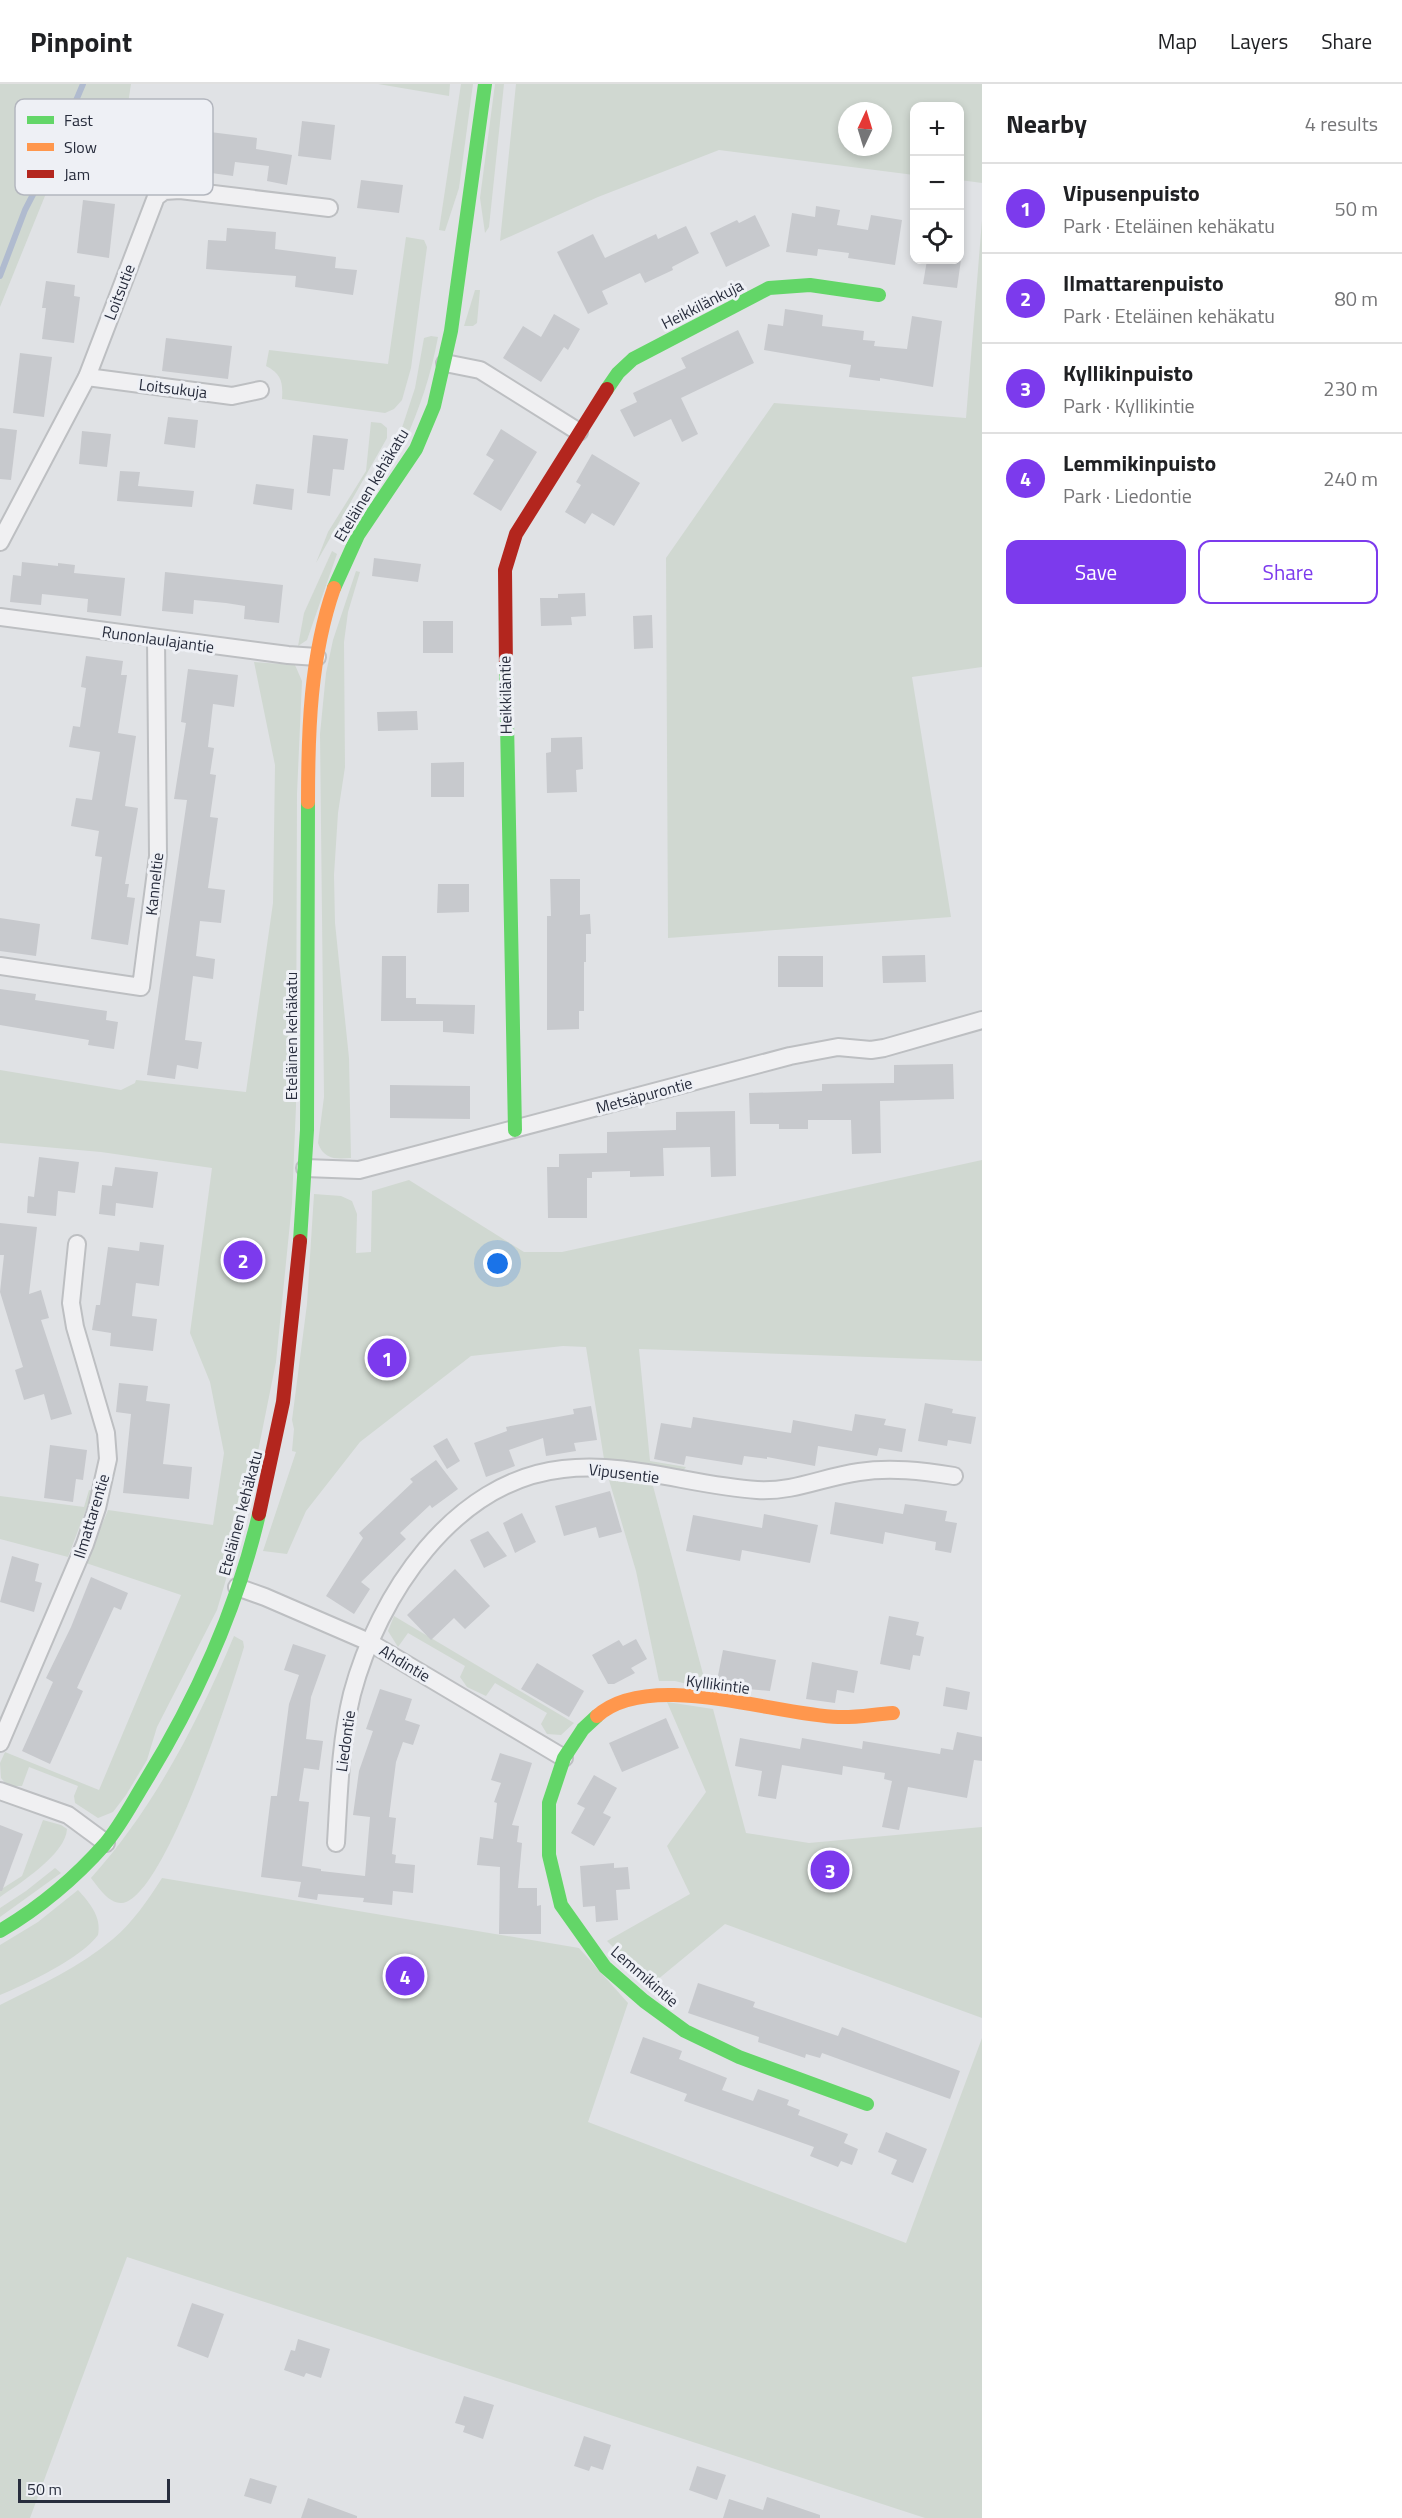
<!DOCTYPE html>
<html lang="en">
<head>
<meta charset="utf-8">
<style>
  body { margin:0; font-family:"Titillium Web",sans-serif; background:#f2f2f2; color:#202124 }
  .controls { position:absolute; right:18px; top:18px; display:grid; overflow:hidden; border-radius:12px; box-shadow:0 3px 9px #0003 }
  .controls button { width:54px; height:54px; display:grid; place-items:center; padding:0; border:0; border-bottom:2px solid #e0e0e0; background:#fff; color:#202124; font:30px sans-serif }
  .compass { position:absolute; left:838px; top:18px; width:54px; height:54px; border-radius:50%; background:#fff; box-shadow:0 3px 9px #0003; rotate:4deg }
  .scale { position:absolute; left:18px; bottom:15px; width:152px; box-sizing:border-box; padding-left:6px; border:3px solid #282d3d; border-top:0; font-size:16px; line-height:21px; white-space:nowrap; color:#282d3d; -webkit-text-stroke:4px #eef0f5; paint-order:stroke }
  .you { position:absolute; left:498px; top:1180px; width:21px; height:21px; margin:-15px; border:4px solid #fff; border-radius:50%; background:#1a73e8; box-shadow:0 0 0 9px #1a73e833 }
  .badge { display:grid; place-items:center; width:39px; height:39px; border-radius:50%; background:#7c3aed; color:#fff; font-size:20px; font-weight:700 }
  .pin { position:absolute; translate:-50% -50%; border:3px solid #fff; box-shadow:0 2px 6px #0006 }
  .list { margin:0; padding:0; list-style:none }
  h2 { display:flex; justify-content:space-between; align-items:center; height:78px; margin:0; padding:0 24px; font-size:26px }
  h2 small { font-size:20px; font-weight:400; color:#757577 }
  .list li { display:grid; grid-template-columns:39px 1fr auto; gap:18px; align-items:center; box-sizing:border-box; height:90px; padding:0 24px; border-top:2px solid #e0e0e0 }
  .list b { display:block; font-size:22px; white-space:nowrap }
  .list p { margin:0; font-size:20px; white-space:nowrap; color:#757577 }
  .list em { font-size:20px; font-style:normal; color:#757577 }
  .actions { display:flex; gap:12px; padding:18px 24px }
  .actions a { flex:1; padding:14px 0; border:2px solid #7c3aed; border-radius:12px; text-align:center; font-size:21px; color:#7c3aed }
  .actions .main { background:#7c3aed; color:#fff }
  .icon { flex:none; width:33px; height:33px; fill:none; stroke:currentColor; stroke-width:2; stroke-linecap:round; stroke-linejoin:round }
  .map { position:relative; flex:none; width:982px; height:2434px; overflow:hidden }
  header { display:flex; align-items:center; gap:36px; box-sizing:border-box; height:84px; padding:0 30px; background:#fff; border-bottom:2px solid #e0e0e0 }
  header strong { font-size:28px }
  nav { display:flex; gap:33px; margin-inline-start:auto; font-size:21px }
  main { display:flex }
  aside { flex:1; background:#fff }
  .map>svg:first-child { display:block }
  .green { fill:#d0d8d1; fill-rule:evenodd }
  .lines { fill:none; stroke-linecap:round; stroke-linejoin:round }
  .stream { stroke:#b0bbcf; stroke-width:6 }
  .building { fill:#c7c9cd }
  .street-casing { stroke:#bdbfc2; stroke-width:20 }
  .street { stroke:#f0f0f2; stroke-width:16 }
  .fast { stroke:#63d668; stroke-width:14 }
  .slow { stroke:#ff974d; stroke-width:14 }
  .jam { stroke:#b3261e; stroke-width:14 }
  .labels { text-anchor:middle; stroke-width:6; stroke-linejoin:round; paint-order:stroke }
  .street-label { font-size:16px; fill:#282d3d; stroke:#eef0f5 }
  .key { fill:#eef0f5; stroke:#b3b6be; stroke-width:1.5 }
  .key-label { font-size:16px; fill:#282d3d }
</style>
</head>
<body>
<header>
<strong>Pinpoint</strong>
<nav><a>Map</a><a>Layers</a><a>Share</a></nav>
</header>
<main>
<div class="map">
<svg width="982" height="2434" viewBox="0 0 982 2434">
  <rect width="100%" height="100%" fill="#e0e2e5"/>
  <!-- green -->
  <g class="green">
    <polygon points="0,0 131,0 118,85 165,92 165,98 147,98 145,111 51,97 0,223"/>
    <polygon points="378,0 450,0 449,12"/>
    <polygon points="461,0 473,0 459,104 445,147 439,146"/>
    <polygon points="495,0 504,0 489,143 485,149 480,114"/>
    <path d="M516,0H982V99L960,96V22H914V91L719,66L598,113L500,157ZM847,27H883V63H847Z"/>
    <polygon points="982,136 982,583 912,593 951,833 668,854 666,474 774,319 966,334"/>
    <path d="M406,153L424,156L427,163L411,284L402,316L394,325L385,329L282,315C283,299 282,290 266,282L269,266L388,280Z"/>
    <polygon points="475,206 480,206 477,239 473,242 464,242"/>
    <path d="M431,252L438,253C431,291 420,324 404,359L398,356L415,304L424,254Z"/>
    <polygon points="371,338 381,339 387,344 387,354 316,479 328,448 366,387"/>
    <polygon points="332,467 337,470 307,556 298,562 304,529"/>
    <path d="M356,487L360,488L348,528L344,558L345,683L338,729L334,791L335,839L349,974L351,1074C336,1075 324,1076 318,1059L324,1013L320,650L326,589L333,556Z"/>
    <polygon points="254,578 295,581 302,597 297,710 296,1022 292,1119 276,1278 246,1427 217,1526 157,1643 147,1676 126,1711 113,1728 98,1734 75,1719 74,1712 78,1702 29,1683 22,1702 8,1702 1,1694 0,1679 5,1668 99,1706 181,1511 86,1479 108,1426 213,1441 224,1369 210,1298 190,1249 212,1084 101,1068 0,1059 0,986 121,1006 135,999 136,996 246,1008 273,819 275,681"/>
    <polygon points="982,1076 982,1277 639,1265 650,1377 686,1383 682,1388 604,1375 586,1263 563,1262 471,1272 360,1358 306,1427 287,1470 263,1467 296,1368 292,1367 294,1345 292,1336 307,1220 314,1110 341,1112 352,1117 357,1130 356,1169 371,1168 372,1107 409,1096 524,1168 562,1168"/>
    <polygon points="609,1396 653,1402 707,1605 675,1597 659,1597 636,1487"/>
    <polygon points="89,1406 93,1407 68,1473 0,1455 0,1412 84,1423"/>
    <polygon points="394,1532 574,1639 561,1651 547,1650 541,1640 547,1629 495,1599 486,1612 467,1603 460,1593 465,1582 408,1549 398,1563 388,1547"/>
    <path d="M234,1552L243,1557L244,1563C232,1604 164,1815 122,1819C109,1820 98,1803 91,1794C154,1724 198,1638 234,1552Z"/>
    <polygon points="667,1618 713,1625 746,1749 809,1759 982,1743 982,1934 725,1840 651,1901 607,1857 690,1810 667,1762 706,1708"/>
    <path d="M43,1736L61,1741L67,1745C66,1770 19,1800 0,1813V1806L22,1792Z"/>
    <polygon points="55,1784 61,1789 0,1833 0,1824 26,1807"/>
    <path d="M162,1794L579,1864L628,1919L588,2038L906,2159L982,1954V2434H925L127,2173L30,2434H0V1921C38,1902 80,1883 113,1855C133,1838 148,1816 162,1794Z"/>
    <path d="M78,1806C89,1818 102,1833 98,1851C81,1874 27,1900 0,1911V1861L38,1838Z"/>
  </g>
  <g class="lines">
    <!-- stream -->
    <g class="stream">
      <polyline points="50,78 83,0"/>
      <polyline points="0,192 25,126 40,97"/>
    </g>
  </g>
  <!-- building -->
  <g class="building">
    <polygon points="302,37 335,41 331,76 298,72"/>
    <polygon points="138,39 257,54 256,65 292,71 287,101 267,97 269,82 235,78 233,92 204,88 207,67 167,61 164,82 133,78"/>
    <polygon points="361,96 403,101 399,129 357,124"/>
    <polygon points="83,116 115,120 109,174 77,169"/>
    <polygon points="816,122 840,126 837,141 868,146 871,131 902,136 895,181 848,174 849,169 818,165 817,172 786,168 792,129 815,133"/>
    <polygon points="755,131 770,162 726,183 710,149 737,136 739,139"/>
    <polygon points="686,142 699,169 672,183 673,186 645,199 640,189 602,207 608,220 588,230 557,168 593,150 605,174 656,150 658,155"/>
    <polygon points="227,144 276,148 275,165 336,173 335,184 357,186 353,211 295,203 296,192 206,185 208,156 226,157"/>
    <polygon points="927,176 961,176 957,204 923,200"/>
    <polygon points="46,197 75,201 74,212 80,213 74,259 42,255 46,224 42,224"/>
    <polygon points="785,225 823,231 822,242 864,247 863,256 875,257 874,262 907,265 912,232 942,237 933,303 880,294 880,297 849,293 851,281 764,266 768,240 783,242"/>
    <polygon points="554,230 580,245 568,266 564,263 541,298 503,274 523,242 541,253"/>
    <polygon points="738,246 754,279 681,314 698,350 682,358 671,335 634,353 620,326 637,318 633,309 686,284 681,274"/>
    <polygon points="166,254 232,262 228,295 162,287"/>
    <polygon points="20,269 52,273 44,333 13,329"/>
    <polygon points="168,333 198,336 195,364 164,360"/>
    <polygon points="0,344 17,346 11,396 0,395"/>
    <polygon points="501,345 537,368 501,427 473,410 494,376 486,371"/>
    <polygon points="82,347 111,350 107,383 79,380"/>
    <polygon points="313,351 348,355 344,386 333,385 330,412 307,409"/>
    <polygon points="592,370 640,399 614,442 592,429 585,440 565,428 581,401 576,398"/>
    <polygon points="120,387 140,388 138,402 194,407 192,423 117,417"/>
    <polygon points="256,400 294,405 292,426 253,420"/>
    <polygon points="374,474 421,480 418,498 372,492"/>
    <polygon points="22,478 58,482 58,479 75,481 74,489 125,494 121,532 87,528 88,515 42,510 41,521 10,518 13,491 21,492"/>
    <polygon points="165,488 283,501 279,539 244,535 245,522 226,519 194,516 193,530 162,527"/>
    <polygon points="585,509 586,532 571,533 572,541 541,542 540,514 558,514 558,510"/>
    <polygon points="652,531 653,564 634,565 633,532"/>
    <rect x="423" y="537" width="30" height="32"/>
    <polygon points="86,572 123,577 121,591 127,591 118,649 136,652 125,722 138,724 125,800 129,800 127,813 135,814 128,861 91,855 102,773 95,772 99,747 71,742 76,714 92,716 100,668 69,663 73,642 80,643 86,604 81,603"/>
    <polygon points="188,585 238,591 234,623 213,620 208,663 214,664 210,690 216,691 210,733 218,734 208,804 225,806 221,839 200,837 196,872 215,875 213,895 193,892 185,956 202,958 198,985 177,981 175,995 147,991 187,716 174,715 186,639 181,638"/>
    <polygon points="417,627 418,646 378,647 377,628"/>
    <polygon points="582,653 583,685 576,686 577,708 547,709 546,669 551,668 551,654"/>
    <polygon points="464,678 464,713 431,713 431,679"/>
    <polygon points="550,795 580,795 580,831 590,830 591,850 586,850 586,878 584,878 584,927 579,927 579,945 547,946 547,832 551,832"/>
    <polygon points="438,800 469,800 469,828 437,829"/>
    <polygon points="0,834 40,840 36,872 0,867"/>
    <polygon points="925,871 926,898 883,899 882,872"/>
    <polygon points="382,872 406,872 406,914 416,914 416,920 475,921 474,950 443,948 443,937 381,937"/>
    <rect x="778" y="872" width="45" height="31"/>
    <polygon points="0,905 36,910 35,916 107,927 106,936 118,938 114,965 88,961 89,956 0,941"/>
    <polygon points="953,980 954,1015 880,1017 881,1069 852,1070 851,1036 808,1036 808,1045 779,1045 779,1040 750,1040 749,1009 822,1007 822,1000 894,999 894,981"/>
    <polygon points="390,1001 470,1002 470,1035 390,1034"/>
    <polygon points="735,1027 736,1092 711,1093 710,1063 663,1064 664,1092 630,1093 630,1087 592,1088 592,1094 587,1094 587,1134 548,1134 547,1083 559,1083 559,1070 607,1069 607,1048 676,1046 676,1028"/>
    <polygon points="39,1073 79,1078 75,1109 58,1107 56,1132 27,1129 28,1112 34,1113"/>
    <polygon points="115,1083 158,1088 153,1124 116,1119 115,1132 99,1130 102,1101 112,1102"/>
    <polygon points="0,1139 37,1143 29,1210 41,1206 49,1234 41,1236 72,1330 51,1336 44,1310 24,1316 15,1286 23,1283 0,1208 4,1171 0,1171"/>
    <polygon points="140,1158 164,1161 159,1202 136,1199 132,1232 157,1235 153,1267 110,1262 111,1249 92,1246 96,1221 100,1221 108,1163 139,1167"/>
    <polygon points="119,1299 148,1302 146,1317 170,1320 163,1380 192,1383 189,1415 123,1409 131,1330 116,1328"/>
    <polygon points="925,1319 953,1325 952,1329 976,1333 971,1360 948,1356 947,1362 918,1357"/>
    <polygon points="591,1322 597,1356 574,1359 576,1367 546,1372 543,1354 509,1366 515,1382 486,1393 474,1359 507,1347 506,1343 574,1330 573,1325"/>
    <polygon points="855,1330 886,1335 884,1341 906,1345 902,1368 879,1364 877,1372 818,1362 815,1382 767,1373 767,1375 744,1372 742,1381 686,1372 684,1381 654,1375 661,1339 691,1344 693,1333 791,1349 793,1336 852,1347"/>
    <polygon points="447,1354 460,1377 447,1385 433,1362"/>
    <polygon points="50,1361 87,1366 83,1396 76,1395 73,1418 44,1414"/>
    <polygon points="436,1376 458,1405 432,1424 430,1421 400,1449 406,1455 361,1498 370,1505 354,1530 326,1512 363,1454 359,1449 413,1398 410,1395"/>
    <polygon points="610,1407 622,1448 599,1454 596,1443 564,1452 555,1422"/>
    <polygon points="835,1418 903,1430 905,1420 947,1427 945,1437 957,1439 951,1469 935,1466 936,1458 885,1448 883,1460 830,1450"/>
    <polygon points="522,1429 536,1458 515,1469 503,1439"/>
    <polygon points="764,1430 818,1441 810,1479 742,1466 740,1477 686,1467 693,1431 762,1444"/>
    <polygon points="488,1447 507,1472 484,1484 470,1456"/>
    <polygon points="12,1472 39,1480 35,1497 42,1499 34,1528 0,1518"/>
    <polygon points="455,1485 490,1522 465,1545 454,1534 431,1556 407,1531"/>
    <polygon points="91,1493 128,1509 121,1526 114,1523 77,1604 83,1607 50,1680 22,1667 53,1598 46,1594 71,1543"/>
    <polygon points="889,1532 919,1538 916,1551 924,1553 920,1572 913,1571 910,1586 880,1580"/>
    <polygon points="636,1555 647,1575 631,1584 635,1589 614,1600 608,1600 592,1571 619,1556 623,1562"/>
    <polygon points="293,1560 326,1571 311,1613 306,1655 323,1657 319,1686 304,1684 299,1717 309,1718 302,1782 321,1785 321,1787 365,1792 370,1733 353,1731 359,1687 373,1647 366,1645 380,1605 412,1615 405,1636 420,1641 413,1661 403,1658 396,1678 389,1733 396,1734 392,1770 396,1771 395,1779 415,1781 413,1809 393,1807 392,1821 363,1818 364,1814 318,1810 317,1816 298,1813 301,1798 261,1793 271,1712 277,1712 289,1620 299,1591 284,1586"/>
    <polygon points="723,1566 776,1576 770,1607 716,1602"/>
    <polygon points="812,1578 858,1587 854,1609 837,1606 835,1619 806,1615"/>
    <polygon points="537,1579 584,1607 569,1633 521,1605"/>
    <polygon points="946,1603 970,1608 967,1626 943,1622"/>
    <polygon points="666,1634 679,1664 622,1688 609,1659"/>
    <polygon points="957,1648 982,1653 982,1677 974,1676 967,1714 908,1703 899,1746 882,1743 892,1697 884,1695 885,1689 843,1682 842,1691 782,1681 776,1715 758,1712 762,1687 735,1682 740,1654 800,1665 802,1654 862,1665 863,1657 940,1670 941,1664 953,1666"/>
    <polygon points="500,1669 532,1679 512,1741 519,1742 517,1758 522,1759 518,1804 537,1804 537,1822 541,1821 541,1850 499,1850 500,1783 477,1781 480,1753 493,1755 497,1719 494,1718 501,1699 491,1696"/>
    <polygon points="594,1691 617,1704 603,1729 611,1733 594,1762 571,1749 585,1724 577,1720"/>
    <polygon points="0,1741 23,1750 2,1807 0,1807"/>
    <polygon points="614,1779 614,1784 628,1783 630,1805 616,1806 618,1836 596,1838 595,1822 583,1823 580,1782"/>
    <polygon points="698,1899 755,1918 753,1923 838,1952 842,1943 960,1987 950,2015 822,1969 820,1974 806,1970 805,1974 758,1958 759,1953 688,1929"/>
    <polygon points="643,1953 682,1967 679,1975 727,1994 722,2006 753,2017 758,2005 789,2016 787,2021 800,2026 798,2031 848,2050 844,2059 858,2065 852,2081 841,2077 838,2083 810,2072 814,2063 684,2017 687,2010 630,1989"/>
    <polygon points="886,2048 927,2065 913,2099 891,2090 897,2076 878,2068"/>
    <polygon points="192,2219 224,2230 208,2274 177,2262"/>
    <polygon points="298,2255 330,2265 321,2294 306,2289 304,2293 284,2286 291,2266 295,2267"/>
    <polygon points="464,2312 494,2321 483,2355 463,2348 465,2342 455,2339"/>
    <polygon points="584,2352 611,2361 603,2386 591,2382 589,2387 574,2382"/>
    <polygon points="697,2382 726,2391 717,2416 689,2406"/>
    <polygon points="250,2394 277,2402 271,2420 244,2412"/>
    <polygon points="767,2413 820,2431 820,2434 723,2434 729,2415 763,2426"/>
    <polygon points="308,2414 357,2432 357,2434 301,2434"/>
  </g>
  <g class="lines">
    <defs>
      <g id="street">
        <polyline points="445,279 480,286 579,348"/>
        <polyline points="87,293 232,312 260,306"/>
        <polyline points="0,458 87,293 156,113 164,107 180,106 329,124"/>
        <polyline points="0,533 288,571 317,573"/>
        <polyline points="0,882 141,903 158,772 156,554"/>
        <polyline points="305,1084 359,1086 790,972 838,963 871,966 884,964 982,936"/>
        <polyline points="237,1503 265,1513 369,1558 564,1674"/>
        <polyline points="0,1659 85,1460 97,1424 108,1375 106,1349 75,1243 71,1219 77,1160"/>
        <polyline points="0,1707 68,1731 106,1759"/>
        <path d="M336,1759C339,1709 340,1659 352,1610C378,1512 453,1397 563,1385C627,1377 693,1402 757,1406C795,1408 823,1393 859,1388C890,1383 923,1387 954,1392"/>
      </g>
    </defs>
    <!-- street casing -->
    <use href="#street" class="street-casing"/>
    <!-- street -->
    <use href="#street" class="street"/>
    <!-- fast -->
    <g class="fast">
      <polyline points="607,305 618,289 633,275 769,204 810,201 879,211"/>
      <polyline points="334,504 358,451 416,365 434,322 451,247 485,0"/>
      <polyline points="506,587 515,1046"/>
      <polyline points="300,1157 307,1046 308,718"/>
      <polyline points="597,1632 583,1645 564,1674 549,1719 549,1771 561,1821 605,1883 644,1917 685,1947 739,1973 867,2020"/>
      <path d="M0,1847C39,1824 75,1794 105,1760C121,1741 132,1719 145,1698C196,1615 237,1525 259,1430"/>
    </g>
    <!-- slow -->
    <g class="slow">
      <path d="M308,718C308,647 310,573 334,504"/>
      <path d="M597,1632C649,1585 774,1631 838,1633C856,1634 875,1630 893,1629"/>
    </g>
    <!-- jam -->
    <g class="jam">
      <polyline points="506,587 505,486 516,450 607,305"/>
      <polyline points="259,1430 283,1318 300,1157"/>
    </g>
  </g>
  <g class="labels">
    <!-- street labels -->
    <g class="street-label">
      <text transform="translate(119 208) rotate(-69)" y="6">Loitsutie</text>
      <text transform="translate(702 220) rotate(-27)" y="6">Heikkilänkuja</text>
      <text transform="translate(173 304) rotate(7)" y="6">Loitsukuja</text>
      <text transform="translate(371 401) rotate(-59)" y="6">Eteläinen kehäkatu</text>
      <text transform="translate(158 555) rotate(8)" y="6">Runonlaulajantie</text>
      <text transform="translate(505 611) rotate(-91)" y="6">Heikkiläntie</text>
      <text transform="translate(154 800) rotate(-84)" y="6">Kanneltie</text>
      <text transform="translate(291 952) rotate(-90)" y="6">Eteläinen kehäkatu</text>
      <text transform="translate(644 1011) rotate(-15)" y="6">Metsäpurontie</text>
      <text transform="translate(624 1389) rotate(7)" y="6">Vipusentie</text>
      <text transform="translate(240 1429) rotate(-75)" y="6">Eteläinen kehäkatu</text>
      <text transform="translate(91 1432) rotate(-73)" y="6">Ilmattarentie</text>
      <text transform="translate(405 1579) rotate(31)" y="6">Ahdintie</text>
      <text transform="translate(718 1600) rotate(7)" y="6">Kyllikintie</text>
      <text transform="translate(345 1657) rotate(-82)" y="6">Liedontie</text>
      <text transform="translate(645 1892) rotate(41)" y="6">Lemmikintie</text>
    </g>
  </g>
  <!-- legend -->
  <rect x="15" y="15" width="198" height="96" rx="9" class="key"/>
  <rect x="27" y="32" width="27" height="8" fill="#63d668"/>
  <rect x="27" y="59" width="27" height="8" fill="#ff974d"/>
  <rect x="27" y="86" width="27" height="8" fill="#b3261e"/>
  <g class="key-label">
    <text x="64" y="42">Fast</text>
    <text x="64" y="69">Slow</text>
    <text x="64" y="96">Jam</text>
  </g>
</svg>
<div class="controls">
<button>+</button>
<button>−</button>
<button><svg class="icon" aria-label="locate" viewBox="0 0 24 24"><circle cx="12" cy="12" r="6"/><path d="M12 2v4M12 18v4M2 12h4M18 12h4"/></svg></button>
</div>
<svg class="compass" viewBox="-18 -18 36 36"><path d="M0-13l5 13h-10z" fill="#e53935"/><path d="M0 13l5-13h-10z" fill="#757577"/></svg>
<div class="scale">50 m</div>
<div class="you"></div>
<div class="pin badge" style="left:387px;top:1274px">1</div>
<div class="pin badge" style="left:243px;top:1176px">2</div>
<div class="pin badge" style="left:830px;top:1786px">3</div>
<div class="pin badge" style="left:405px;top:1892px">4</div>
</div>
<aside>
<h2>Nearby<small>4 results</small></h2>
<ul class="list">
<li><span class="badge">1</span><div><b>Vipusenpuisto</b><p>Park · Eteläinen kehäkatu</p></div><em>50 m</em></li>
<li><span class="badge">2</span><div><b>Ilmattarenpuisto</b><p>Park · Eteläinen kehäkatu</p></div><em>80 m</em></li>
<li><span class="badge">3</span><div><b>Kyllikinpuisto</b><p>Park · Kyllikintie</p></div><em>230 m</em></li>
<li><span class="badge">4</span><div><b>Lemmikinpuisto</b><p>Park · Liedontie</p></div><em>240 m</em></li>
</ul>
<div class="actions"><a class="main">Save</a><a>Share</a></div>
</aside>
</main>
</body>
</html>
